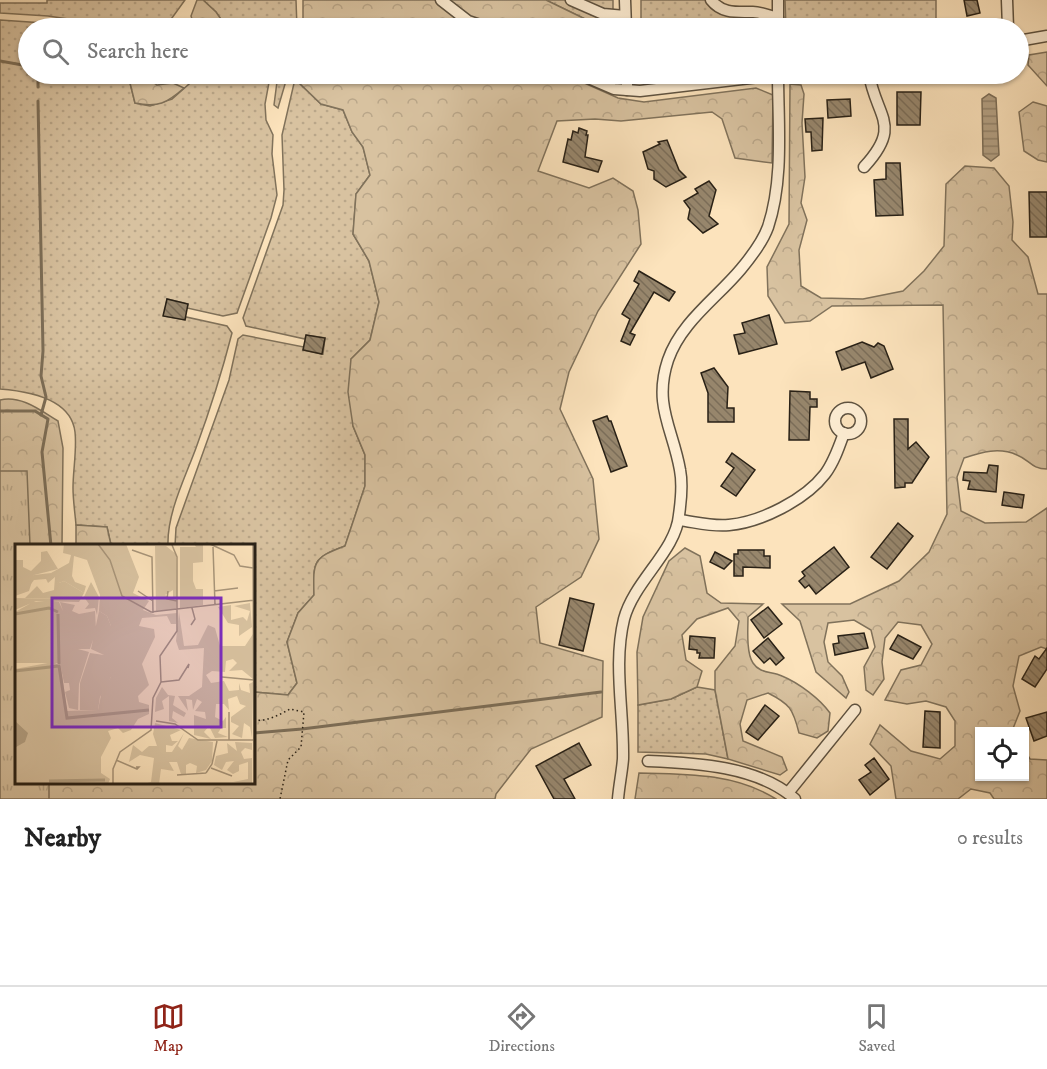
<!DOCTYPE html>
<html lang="en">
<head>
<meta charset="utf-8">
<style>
  body { margin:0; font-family:"IM FELL DW Pica",serif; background:#f2f2f2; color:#222 }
  .controls { position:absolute; right:18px; bottom:18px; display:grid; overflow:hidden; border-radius:0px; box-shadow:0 2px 4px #0004 }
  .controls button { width:54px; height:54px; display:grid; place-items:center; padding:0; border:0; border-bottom:2px solid #e0e0e0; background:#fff; color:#222; font:30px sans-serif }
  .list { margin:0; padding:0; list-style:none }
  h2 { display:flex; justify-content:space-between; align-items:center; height:78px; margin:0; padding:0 24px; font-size:26px }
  h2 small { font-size:20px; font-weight:400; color:#767676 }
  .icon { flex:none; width:33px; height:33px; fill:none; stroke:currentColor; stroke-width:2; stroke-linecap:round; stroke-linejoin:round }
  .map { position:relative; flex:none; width:1047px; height:799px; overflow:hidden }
  .search { position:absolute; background:#fff; box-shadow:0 2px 4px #0004; left:18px; right:18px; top:18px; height:66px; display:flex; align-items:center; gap:15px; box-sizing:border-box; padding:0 21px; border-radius:33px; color:#767676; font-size:22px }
  .sheet { height:186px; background:#fff }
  nav { display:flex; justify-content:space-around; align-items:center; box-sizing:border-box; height:84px; border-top:2px solid #e0e0e0; background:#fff; font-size:16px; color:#767676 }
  nav a { display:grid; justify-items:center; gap:3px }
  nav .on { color:#8f2418 }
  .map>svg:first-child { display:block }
  .grass { fill:url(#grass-dots); stroke:#80725b; stroke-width:1.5 }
  .forest { fill:url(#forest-crowns); stroke:#80725b; stroke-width:1.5 }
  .park { fill:url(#park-tufts); stroke:#80725b; stroke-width:1.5 }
  .water { fill:url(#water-rules); stroke:#7c6e58; stroke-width:1.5 }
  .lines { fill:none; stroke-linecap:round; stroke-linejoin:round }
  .stream { stroke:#7c6e58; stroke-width:3 }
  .building { fill:url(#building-back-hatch); stroke:#292116; stroke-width:1.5 }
  .minor-casing { stroke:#5e5240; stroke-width:13 }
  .path { stroke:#292116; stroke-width:1.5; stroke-dasharray:1.5 3; stroke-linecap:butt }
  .minor { stroke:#fdedd3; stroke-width:10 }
  .inset-river { fill:none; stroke:#b4a184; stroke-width:3 }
  .inset-road { fill:none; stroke:#a8957a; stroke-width:1.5 }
  .view { fill:#7b2cbf; fill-opacity:0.15; stroke:#7b2cbf; stroke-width:3 }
  .inset-edge { fill:none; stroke:#292116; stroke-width:3 }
</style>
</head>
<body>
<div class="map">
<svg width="1047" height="799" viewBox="0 0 1047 799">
  <defs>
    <pattern id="grass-dots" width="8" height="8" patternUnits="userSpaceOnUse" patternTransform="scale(1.5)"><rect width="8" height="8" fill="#d8c2a0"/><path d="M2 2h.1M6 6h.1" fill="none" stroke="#b9a689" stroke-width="1.8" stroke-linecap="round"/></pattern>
    <pattern id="forest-crowns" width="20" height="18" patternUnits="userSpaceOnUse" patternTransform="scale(1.5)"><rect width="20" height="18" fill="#d8c2a0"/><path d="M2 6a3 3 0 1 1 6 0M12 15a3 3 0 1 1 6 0" fill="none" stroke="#b9a689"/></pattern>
    <pattern id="park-tufts" width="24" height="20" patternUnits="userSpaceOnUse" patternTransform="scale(1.5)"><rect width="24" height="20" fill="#d8c2a0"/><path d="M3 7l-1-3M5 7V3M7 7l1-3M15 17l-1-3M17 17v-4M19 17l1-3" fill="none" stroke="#b9a689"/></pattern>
    <pattern id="water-rules" width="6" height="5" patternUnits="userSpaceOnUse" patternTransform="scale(1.5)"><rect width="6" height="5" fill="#b4a184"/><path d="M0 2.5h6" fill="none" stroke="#92836b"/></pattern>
    <pattern id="building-back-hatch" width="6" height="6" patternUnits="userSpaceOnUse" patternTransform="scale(1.5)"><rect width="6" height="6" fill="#97866c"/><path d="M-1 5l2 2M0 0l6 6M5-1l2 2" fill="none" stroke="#7b6d58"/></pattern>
  </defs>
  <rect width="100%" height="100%" fill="#fce3bc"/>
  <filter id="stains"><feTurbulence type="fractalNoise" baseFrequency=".00333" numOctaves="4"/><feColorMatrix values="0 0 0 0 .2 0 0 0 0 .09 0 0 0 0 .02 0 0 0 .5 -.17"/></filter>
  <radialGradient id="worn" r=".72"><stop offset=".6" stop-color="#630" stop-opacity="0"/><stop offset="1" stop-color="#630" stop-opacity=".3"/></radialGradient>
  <!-- grass -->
  <g class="grass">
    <polygon points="47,0 185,0 169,22 149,28 123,27 48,16 0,13 0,3 47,3"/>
    <polygon points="203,0 296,0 297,28 227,28 216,12"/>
    <polygon points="546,0 613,0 613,19 585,19"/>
    <polygon points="641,0 707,0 774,20 774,28 641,28"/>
    <polygon points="785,0 936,0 936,28 786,28"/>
    <path d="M0,20L44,23V28H28V74H68L71,79L77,78L75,74H129V79L135,103L150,106L172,99L197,77L214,80L239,74H266L270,77L265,104L266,120L273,135L272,154L277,195L271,218L237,313L223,316L187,308L188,304L167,299L164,316L185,320L186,317L227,326L232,333C222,372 210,410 196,448C185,478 167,513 168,545H111L107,527L76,525C75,513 73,500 73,488C73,470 77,450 75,432C71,398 26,391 0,389Z"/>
    <polygon points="278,74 288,74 278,108 274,105"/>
    <path d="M295,79L321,104L343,110L352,132L363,147L370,175L356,194L353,234L369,261L379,302L370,340L351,359L353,426L365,455V486L345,546C313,558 313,561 314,595L298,613L287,642L297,683L288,695L254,692V546H175L176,528L229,380L238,339L243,335L304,347L303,350L323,354L325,338L306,335L305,339L246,326L243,318L283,205L284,190L282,135Z"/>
    <polygon points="697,687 715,690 728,759 706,754 638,752 638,705 671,699"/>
  </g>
  <!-- forest -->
  <g class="forest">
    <polygon points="197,0 203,0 216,12 227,28 195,28 191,16"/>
    <polygon points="303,0 546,0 585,19 604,19 605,28 303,28"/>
    <polygon points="1047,52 1047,86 1028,65 1029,55"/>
    <path d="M129,74H149L148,79L157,85L173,83L184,88C167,103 158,108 135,103L129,79Z"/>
    <path d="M297,74H564L618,98L644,102L756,88L773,95L772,163L735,158L722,119L712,112L621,121L595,119L557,121L538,171L589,188L613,178L633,191L638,210L641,244L598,311L569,372L560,409L593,479L599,539L581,577L536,607L540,643L603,661L602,717L531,749L496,794L495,799H0V400C21,395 40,410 58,421L63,448L62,545L16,546V782H254V692L288,695L297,683L287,642L298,613L314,595C313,561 313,558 345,546L365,486V455L353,426L348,392L351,359L370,340L379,302L369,261L353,234L356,194L370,175L363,147L352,132L343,110L321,104L295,79Z"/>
    <path d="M790,84L801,85L804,94L802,123L805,177L801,203L807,220L799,250L801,286L821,298L863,299L903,291L924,271L944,246L946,184L965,166L994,168L1009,186L1013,222L1012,240L1028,257L1038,294H1047V469C1031,469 1030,460 1017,455C999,447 982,452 964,458L957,477L961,511L985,523L1026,522L1047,508V649L1041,647L1019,656L1013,686L1020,711L1012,731L980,732V776H1024L1025,751L1030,759L1047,760V799H994L990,793L971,789L958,799H896L891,766L870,744L880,725L911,751L940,759L955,746V721L946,707L926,701L907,704L885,700L901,670L921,665L932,644L921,625L898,622L885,638L882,662L884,679L873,695L866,690L864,667L875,647L871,630L854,620L828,623L824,642L828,662L842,676L849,692L846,698L816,672L800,621L782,604H850L899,581L929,552L947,514L943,305L832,306L810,321L785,323L768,296L767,267L789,224Z"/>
    <polygon points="1033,102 1047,106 1047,162 1038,160 1024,151 1019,112"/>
    <polygon points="76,525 107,527 111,545 76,545"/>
    <path d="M685,548L700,556L707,593L721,603L763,604L748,617C748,628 746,653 753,663C760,674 772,671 782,676C799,683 820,699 830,713L828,731L817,738L799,733C793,709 790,704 768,693L747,700L740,724L743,741L782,757L787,770L780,775L728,759L715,690V671L735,646L739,621L728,608L697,619L682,635L686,660L702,671L697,687L671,699L638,705L637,652L643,617L669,561Z"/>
    <path d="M639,773C685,774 735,773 776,799H635Z"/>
  </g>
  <!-- park -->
  <polygon class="park" points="0,471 27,471 30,545 16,546 16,782 49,783 49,799 0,799"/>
  <!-- water -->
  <polygon class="water" points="989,94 996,98 999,155 991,161 983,155 982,99"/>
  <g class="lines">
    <!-- stream -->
    <g class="stream">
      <polyline points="0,61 28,66"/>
      <polyline points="38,74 38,87"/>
      <polyline points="38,101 43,351 41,376 46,397 41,415"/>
      <polyline points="0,411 35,411 48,419 42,452 51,546"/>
      <polyline points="254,733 302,729 601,692"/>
    </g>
  </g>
  <!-- building -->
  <g class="building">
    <polygon points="964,0 977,0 980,13 967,16"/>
    <polygon points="897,92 921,92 920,125 897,125"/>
    <polygon points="850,99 851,116 828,118 827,100"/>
    <polygon points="823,118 822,150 812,151 811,132 806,132 805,119"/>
    <polygon points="579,128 587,131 586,135 588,135 585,157 602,161 598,172 563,162 568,139 571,140 573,131 578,133"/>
    <polygon points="667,140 679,170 686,177 666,187 654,179 654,171 648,169 643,152 660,144 658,142"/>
    <polygon points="886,163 900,163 903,215 876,216 874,180 886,179"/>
    <polygon points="709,181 716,190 709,216 718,224 703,233 688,219 690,209 684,201 698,193 695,189"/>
    <polygon points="1029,192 1047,192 1047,237 1030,237"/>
    <polygon points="639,271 675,292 669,301 654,292 630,333 635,335 630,345 621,341 630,319 622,314 639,284 634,281"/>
    <polygon points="167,299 188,304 185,320 163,316"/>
    <polygon points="769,315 777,344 739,354 734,335 745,333 742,323"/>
    <polygon points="306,335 325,338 322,354 303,350"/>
    <polygon points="862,342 874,347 878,343 884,346 893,369 871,378 865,362 842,370 836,352"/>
    <polygon points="714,368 728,387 727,408 734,408 734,422 708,422 708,393 701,373"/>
    <polygon points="790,391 810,392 810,399 817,399 817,407 810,407 809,440 789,440"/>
    <polygon points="607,416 609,421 611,421 627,466 611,472 593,421"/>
    <polygon points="894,419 908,419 908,449 916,442 929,457 912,483 905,483 905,487 895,488"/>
    <polygon points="732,453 755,470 736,496 721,486 734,468 726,462"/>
    <polygon points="989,465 998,466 996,492 968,489 970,481 963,480 964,472 987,473"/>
    <polygon points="1004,492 1024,495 1022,508 1002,505"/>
    <polygon points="898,523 913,536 887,569 871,557"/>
    <polygon points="834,547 849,567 816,594 809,585 805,588 799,581 805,576 802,572"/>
    <polygon points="738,550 764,550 764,556 770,556 770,568 743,567 743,576 734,576 734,554 738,554"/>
    <polygon points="715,552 732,561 724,569 710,562"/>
    <polygon points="570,598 594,604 583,651 559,645"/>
    <polygon points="768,607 782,624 764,638 751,620"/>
    <polygon points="864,633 868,648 835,655 833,644 839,643 838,636"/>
    <polygon points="898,635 921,647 913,659 890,649"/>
    <polygon points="690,636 715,638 714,658 699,658 700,653 697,653 697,650 689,649"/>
    <polygon points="768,638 784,658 776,665 770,658 764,663 753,651"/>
    <polygon points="1047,648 1047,669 1035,687 1022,679 1035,656 1039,659"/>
    <polygon points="765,705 779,716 758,740 746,732"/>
    <polygon points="925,711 940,712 940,748 923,747"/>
    <polygon points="1047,712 1047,736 1034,741 1026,718"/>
    <polygon points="579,743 591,765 564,779 575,799 554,799 536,766"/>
    <polygon points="874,758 889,779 870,795 859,780 871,772 865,765"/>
  </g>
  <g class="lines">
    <defs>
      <g id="minor">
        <polyline points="441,0 468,21 489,28"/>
        <polyline points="571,0 603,14 625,16"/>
        <polyline points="625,0 626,28"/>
        <path d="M711,0C722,14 737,12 753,12C761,12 770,16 778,18"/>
        <polyline points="778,0 778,28"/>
        <polyline points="1007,0 1008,28"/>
        <polyline points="1018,41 1047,36"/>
        <polyline points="579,74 614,89 640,91 784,74"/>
        <polyline points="627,74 627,90"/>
        <path d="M864,167C903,125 876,117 869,74"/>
        <circle cx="848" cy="421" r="13"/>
        <path d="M679,520C695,522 713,527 729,525C761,522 805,500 825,474C834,462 839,447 844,433"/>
        <path d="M648,761C696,763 758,766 795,799"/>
        <polyline points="788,793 855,710"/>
        <path d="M618,799C619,786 622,772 623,759C624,712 613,664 624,619C634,581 676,551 679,515C681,501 683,485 680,470C673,429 653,405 668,360C681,322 717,298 741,269C751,257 763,241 768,227C784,179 778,123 778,74"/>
      </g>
    </defs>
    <!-- minor casing -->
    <use href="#minor" class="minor-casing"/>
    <!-- path -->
    <path class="path" d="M254,720C266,722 279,715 290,709L304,712L301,747L288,760L280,799"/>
    <!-- minor -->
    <use href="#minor" class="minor"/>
  </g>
  <!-- overview -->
  <g transform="translate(15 544)">
    <rect width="240" height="240" fill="#fce3bc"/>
    <path d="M179,0L188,1V18L178,19V37L181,45H188V61L165,64V3H181ZM140,2H151L161,10L162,56L158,55V46L150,51L162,57L161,65L141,67ZM32,7L43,25L19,31L14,47L0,52V16H8V23L16,27L26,17V8ZM49,37L69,49L64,58L21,57L0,66V54L44,55V39ZM76,38L84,53L82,71L80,64L70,65L74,60L69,53ZM32,57L44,58L48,67L45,58L60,61L57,67L64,70L80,67L81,86L75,105H63L74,108L64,140L63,166L54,164L50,148L55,146L54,139H49L45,119H0V68L18,58ZM84,67L92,72L96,82V133L85,153L83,166H65V139L75,109L89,111L76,105Z" fill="#d8c2a0"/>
    <path d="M49,0H111L124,33L118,49L134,57L128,66L141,71L162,69L161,80H156L152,72L127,74L124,82L139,85L140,93L127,120L134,141L123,152L124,158L134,161V170L123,175L116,186L108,189L103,184L93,187L96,194L86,213V229L95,235L93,240H25L0,173V125L38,118L46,122L52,167L83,166L87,146L96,133V82L92,72L84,67L85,51L72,16L59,12L57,32L60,38L71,42L69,49L49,37L44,39V55L10,54L22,42L28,49L39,46L40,33L33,39L31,35L19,36L13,44L12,40L19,31L36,29L54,19L56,11L48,9ZM235,59L237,83L224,92V81L213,79L203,63L216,61V76L228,73L232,77L235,67L219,62ZM164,68L169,102L183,101L193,81L200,84L205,102H230L238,90V135L227,126L214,127L222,119L218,115L211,117L210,128L197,127L191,131L196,139L209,137L214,147L224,146V139L226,146L235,149L234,140L238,138L237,194L235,183L229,179L227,194L217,190L224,182L216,178V173L231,162L225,160L222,152L213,155L214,166L209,160H201L200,173L208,177L211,173V184H206L203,189L213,193L200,194L194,182L189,188L196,195L179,191V171L191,175L190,168L180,167L187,158L182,155L178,166L177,156L171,155L173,167L163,152H174L187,143L189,104L164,106L161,97ZM147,143L153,151L160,152L158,161L171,169L169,173L158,167L157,174L163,179L154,177V152L147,157L149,165L140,168L141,154ZM140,179L166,186L155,191L157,197H163L157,202L151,201V208H157L169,189L163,202L167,206L174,194L198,198L197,217L191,226L181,229L182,222L175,219L171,221V230H166L162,218H154L159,227L146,225L144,240H129L136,238L139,214L125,211L114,218L118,201L127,208L134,202H142L138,190ZM220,198L237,199V206L230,204L226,208L229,215L237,214V240L218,238L233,235V218L224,221V227L218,230L212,226L219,217L211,218L207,226L199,221L201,212L213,209L212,199L222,207Z" fill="#d8c2a0"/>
    <path d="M0,130H41L45,240H0Z" fill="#d8c2a0"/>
    <path d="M0,177L13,189L10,198L1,203Z" fill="#b4a184"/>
    <path class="inset-river" d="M0,70L34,64L43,68M43,70L44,120M0,127L44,122L52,174L134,166M34,237L90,236"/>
    <path class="inset-road" d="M83,0L95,16L107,52L136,68L240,56M195,0L219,11L225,22L238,24M238,0L239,240M198,3L200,61M117,6L137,13L138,69M123,47L138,57M153,47L152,55L162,57M199,47L223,44M176,81L180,75L177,64M207,133L239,136M146,138L164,136L174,120L173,124M214,168V196M141,177L160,180L183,196H239M101,216L122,225L124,223H121M196,224L217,232M191,229L197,220L202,197M162,231L191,229M98,240V225L105,208L136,186L138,154L146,138L145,112L162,87V13L157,1"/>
    <path class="view" d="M37,54H206V183H37Z"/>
    <rect width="240" height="240" class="inset-edge"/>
  </g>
  <rect width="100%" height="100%" filter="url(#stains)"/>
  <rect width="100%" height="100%" fill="url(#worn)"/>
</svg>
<div class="controls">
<button><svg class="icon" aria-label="locate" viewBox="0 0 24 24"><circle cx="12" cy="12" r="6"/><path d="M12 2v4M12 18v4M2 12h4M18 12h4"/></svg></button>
</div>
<div class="search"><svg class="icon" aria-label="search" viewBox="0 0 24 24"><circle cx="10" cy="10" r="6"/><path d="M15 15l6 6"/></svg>Search here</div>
</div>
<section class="sheet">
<h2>Nearby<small>0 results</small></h2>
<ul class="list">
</ul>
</section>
<nav>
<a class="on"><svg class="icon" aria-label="map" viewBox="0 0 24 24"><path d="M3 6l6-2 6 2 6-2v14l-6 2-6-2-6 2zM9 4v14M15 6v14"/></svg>Map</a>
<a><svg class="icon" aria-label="directions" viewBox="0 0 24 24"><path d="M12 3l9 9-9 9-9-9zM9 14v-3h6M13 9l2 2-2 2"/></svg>Directions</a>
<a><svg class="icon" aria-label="saved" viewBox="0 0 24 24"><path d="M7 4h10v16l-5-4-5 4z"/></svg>Saved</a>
</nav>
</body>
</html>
